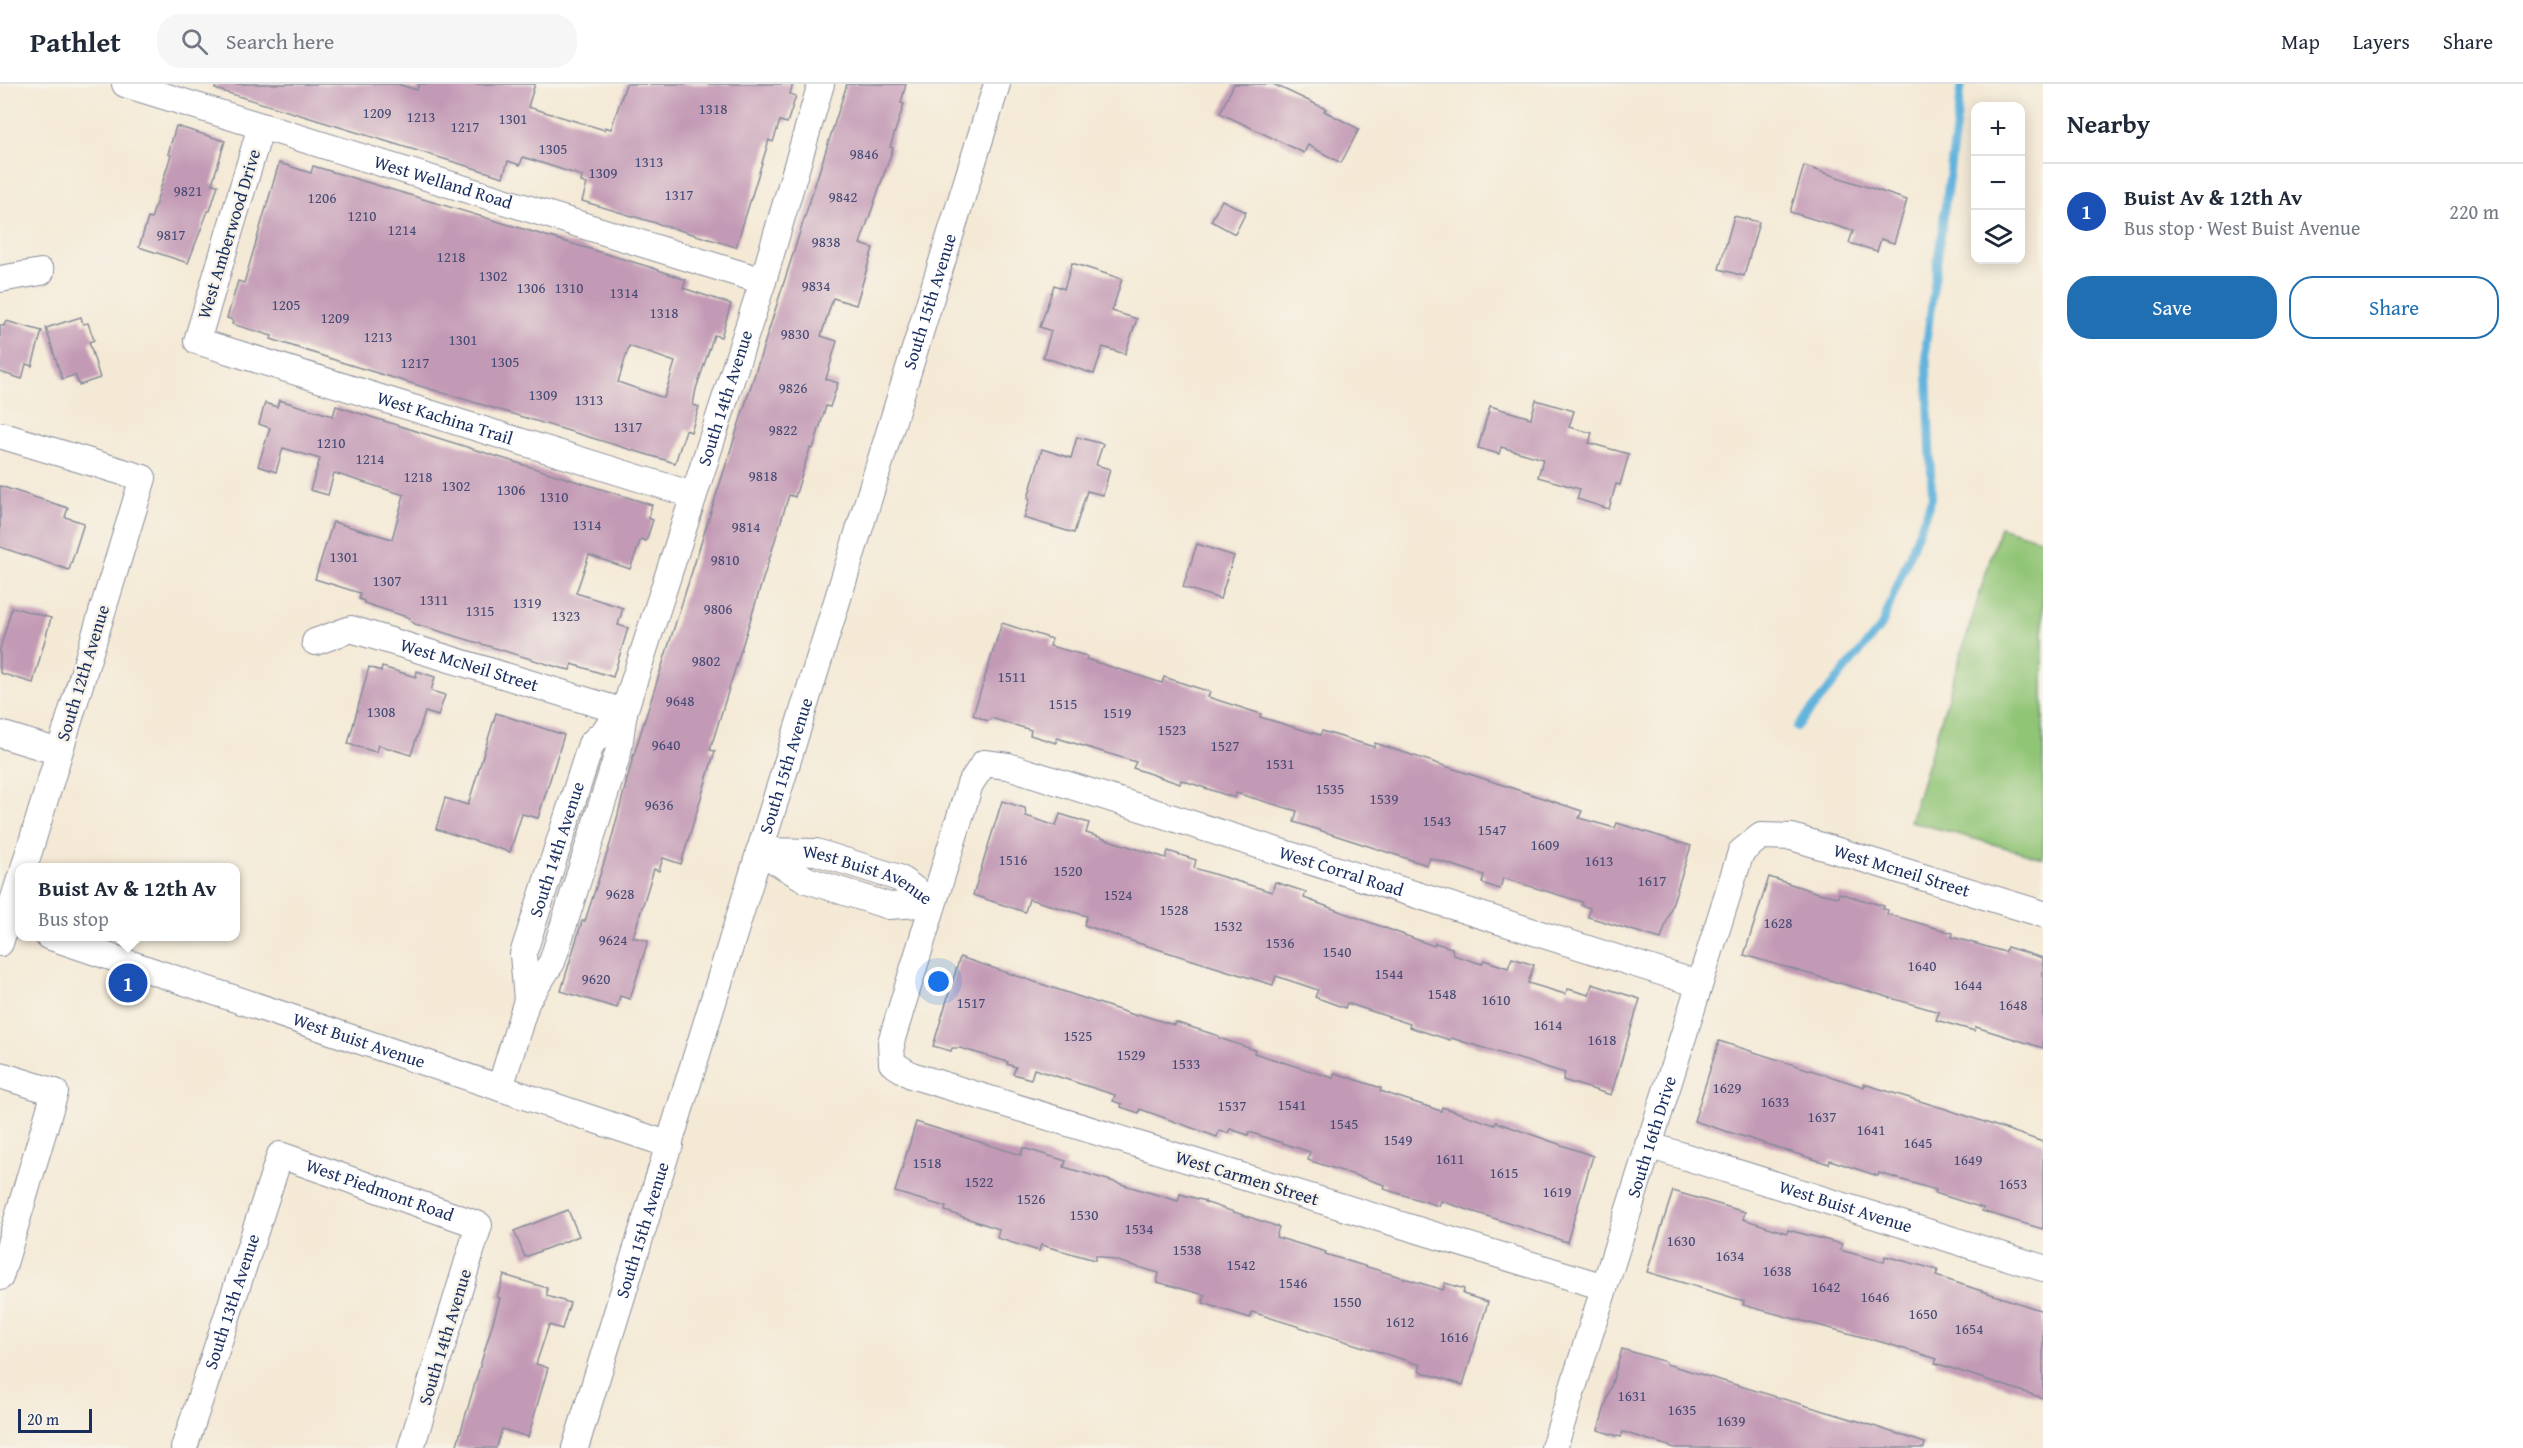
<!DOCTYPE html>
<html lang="en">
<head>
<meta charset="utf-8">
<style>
  body { margin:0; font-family:"Gentium Book Plus",serif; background:#f6f6f7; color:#1f2937 }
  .controls { position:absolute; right:18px; top:18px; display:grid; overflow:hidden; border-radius:12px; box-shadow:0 3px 15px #0003 }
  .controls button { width:54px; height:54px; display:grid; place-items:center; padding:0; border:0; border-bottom:2px solid #e0e1e3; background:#fff; color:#1f2937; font:30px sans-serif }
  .scale { position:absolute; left:18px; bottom:15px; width:74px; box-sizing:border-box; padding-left:6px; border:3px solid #1b2f5e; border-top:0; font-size:16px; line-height:21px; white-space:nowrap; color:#1b2f5e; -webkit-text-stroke:4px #f7f3e8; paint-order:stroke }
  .you { position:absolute; left:939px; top:898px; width:21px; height:21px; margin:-15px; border:4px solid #fff; border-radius:50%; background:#1a73e8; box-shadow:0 0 0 9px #1a73e833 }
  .badge { display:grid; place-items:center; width:39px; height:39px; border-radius:50%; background:#1f6fb2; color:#fff; font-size:20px; font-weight:700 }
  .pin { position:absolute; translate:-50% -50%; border:3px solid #fff; box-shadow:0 2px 6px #0006 }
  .popup { position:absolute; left:15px; top:779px; width:225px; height:78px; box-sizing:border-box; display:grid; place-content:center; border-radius:12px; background:#fff; filter:drop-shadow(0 2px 4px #0005); font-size:20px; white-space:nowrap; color:#747a83 }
  .popup b { font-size:22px; color:#1f2937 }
  .popup::after { content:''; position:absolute; left:50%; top:100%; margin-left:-12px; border:12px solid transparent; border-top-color:#fff }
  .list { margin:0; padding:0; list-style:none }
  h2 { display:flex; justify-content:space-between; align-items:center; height:78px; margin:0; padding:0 24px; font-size:26px }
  h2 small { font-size:20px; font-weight:400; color:#747a83 }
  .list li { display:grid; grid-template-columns:39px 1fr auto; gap:18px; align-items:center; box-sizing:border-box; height:96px; padding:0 24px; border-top:2px solid #e0e1e3 }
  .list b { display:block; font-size:22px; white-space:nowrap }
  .list p { margin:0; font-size:20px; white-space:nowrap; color:#747a83 }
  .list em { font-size:20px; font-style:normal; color:#747a83 }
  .actions { display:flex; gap:12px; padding:18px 24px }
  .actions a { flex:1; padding:14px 0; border:2px solid #1f6fb2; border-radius:24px; text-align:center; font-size:21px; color:#1f6fb2 }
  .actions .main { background:#1f6fb2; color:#fff }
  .icon { flex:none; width:33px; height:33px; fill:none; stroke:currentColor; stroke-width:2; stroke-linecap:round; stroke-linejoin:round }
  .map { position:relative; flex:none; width:2043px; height:1364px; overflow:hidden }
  header { display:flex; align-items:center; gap:36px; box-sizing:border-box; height:84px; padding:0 30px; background:#fff; border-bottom:2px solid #e0e1e3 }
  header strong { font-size:28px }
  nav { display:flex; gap:33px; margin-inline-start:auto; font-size:21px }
  .search { width:420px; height:54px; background:#f6f6f7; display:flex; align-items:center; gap:15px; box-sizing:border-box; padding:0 21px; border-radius:24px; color:#747a83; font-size:22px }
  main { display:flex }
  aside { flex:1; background:#fff }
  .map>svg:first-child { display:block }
  .green { fill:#91c576; stroke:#567a6a; stroke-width:1.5 }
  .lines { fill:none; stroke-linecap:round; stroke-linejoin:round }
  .stream { stroke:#62b4dd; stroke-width:8 }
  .building { fill:#c39ab5; fill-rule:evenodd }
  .minor-casing { stroke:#888c9a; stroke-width:28 }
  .minor { stroke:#fff; stroke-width:26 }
  .labels { text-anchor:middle; stroke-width:5; stroke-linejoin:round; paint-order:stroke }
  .number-label { font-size:15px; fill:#454a74 }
  .street-label { font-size:18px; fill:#1b2f5e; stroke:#f7f3e8 }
</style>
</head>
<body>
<header>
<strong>Pathlet</strong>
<div class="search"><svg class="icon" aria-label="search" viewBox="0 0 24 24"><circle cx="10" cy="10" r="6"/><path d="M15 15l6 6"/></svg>Search here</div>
<nav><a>Map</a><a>Layers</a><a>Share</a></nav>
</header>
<main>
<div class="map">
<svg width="2043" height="1364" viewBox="0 0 2043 1364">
  <rect width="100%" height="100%" fill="#f7f3e8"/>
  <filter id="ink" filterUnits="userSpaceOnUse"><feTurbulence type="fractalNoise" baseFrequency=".0167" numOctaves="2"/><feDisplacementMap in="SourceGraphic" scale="12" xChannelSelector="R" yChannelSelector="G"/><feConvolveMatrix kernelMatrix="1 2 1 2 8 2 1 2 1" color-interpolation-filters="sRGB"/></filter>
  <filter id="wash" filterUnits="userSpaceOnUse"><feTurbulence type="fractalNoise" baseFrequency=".008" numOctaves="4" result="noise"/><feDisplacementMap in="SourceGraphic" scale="24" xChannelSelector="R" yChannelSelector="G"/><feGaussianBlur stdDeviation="1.35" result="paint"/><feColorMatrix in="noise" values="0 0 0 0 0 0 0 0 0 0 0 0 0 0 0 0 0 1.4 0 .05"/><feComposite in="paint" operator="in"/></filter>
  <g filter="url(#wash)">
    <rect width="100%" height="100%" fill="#f4e9d5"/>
    <!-- green -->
    <polygon class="green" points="2000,443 2043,456 2043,774 1910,737"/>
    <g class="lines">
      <!-- stream -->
      <polyline class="stream" points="1797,643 1881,543 1932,414 1926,260 1962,0"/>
    </g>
    <g id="blocks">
      <!-- building -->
      <g class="building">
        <polygon points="216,0 397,0 417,6 419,0 535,0 528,23 605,46 605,43 611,45 626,0 793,0 790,10 796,12 787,39 780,37 773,58 769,56 736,163 582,117 587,100 581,98 582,92 523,73 520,81 508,77 503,93 215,5"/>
        <polygon points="847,0 906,0 901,19 904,20 890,63 893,64 860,160 873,164 856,221 833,214 821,252 837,257 826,295 838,299 830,323 826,322 813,365 810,364 795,413 789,411 710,666 715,667 681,780 663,774 659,787 654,785 633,853 648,857 630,915 620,912 617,924 561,907 582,837 585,837 611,757 633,673"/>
        <polygon points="1234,0 1273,0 1326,25 1324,27 1359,45 1341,79 1308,61 1304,69 1220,29"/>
        <polygon points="176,42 225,57 212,100 218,101 210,127 208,127 188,179 139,163 148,134 151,135 171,71 168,70"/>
        <path d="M279,79L311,89L313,82L653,184L686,196L683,204L731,220L721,253L714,251L696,305L693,321L699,323L691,348L686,346L675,379L344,279L271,255L272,252L232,240L233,236L227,234L238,197L244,199ZM629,262L675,278L664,314L618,298Z"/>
        <polygon points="1804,82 1907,116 1894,159 1881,155 1877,167 1849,159 1853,147 1790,128"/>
        <polygon points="1222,116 1246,128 1235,150 1211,137"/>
        <polygon points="1734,132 1759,138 1744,192 1719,185"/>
        <polygon points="1072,179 1122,195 1112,227 1137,235 1125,270 1103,263 1094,290 1043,273 1051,247 1040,243 1054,201 1064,205"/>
        <polygon points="81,233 83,240 88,239 94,256 89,258 100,294 79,301 75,291 62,295 46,244"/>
        <polygon points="6,237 42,247 32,282 26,280 22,295 0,288 0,241 4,242"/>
        <polygon points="279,316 333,332 336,322 652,421 648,434 653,436 646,457 641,455 630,485 589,471 576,509 623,524 618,541 628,544 613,593 572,580 570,586 557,583 429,544 415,540 409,536 410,534 364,519 364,517 359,515 360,509 315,495 333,438 392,455 404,411 334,389 328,411 310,406 320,375 283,364 276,388 258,382 270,344 259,340 265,319 277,323"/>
        <polygon points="1536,316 1574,327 1569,343 1592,349 1589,359 1629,370 1620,401 1616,400 1609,425 1577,415 1580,405 1538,393 1543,375 1501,363 1499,370 1478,364 1490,322 1531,334"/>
        <polygon points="1077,353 1103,360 1096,381 1110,385 1103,411 1087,407 1074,449 1024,434 1030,415 1028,414 1042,365 1071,374"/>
        <polygon points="0,402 68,424 65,433 84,439 69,486 0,463"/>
        <polygon points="1197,460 1234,472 1220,515 1183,503"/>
        <polygon points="12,523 51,534 33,599 0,589 0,565"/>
        <polygon points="1002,539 1052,555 1050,562 1087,572 1086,575 1162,599 1164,593 1210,608 1208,613 1261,630 1260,633 1320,651 1322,647 1374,663 1375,659 1582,727 1579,734 1615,744 1617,739 1691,762 1661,855 1588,833 1590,824 1581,821 1582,818 1503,794 1500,805 1482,799 1484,791 1430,774 1427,781 1294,738 1297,727 1236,709 1235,714 1181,696 1180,700 1133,684 1136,678 1057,654 1056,659 1030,651 1031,646 991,634 988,637 973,631"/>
        <polygon points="369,583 381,587 382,583 416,593 417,587 435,593 431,607 445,611 438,632 425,628 411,671 378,661 376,668 348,660"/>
        <polygon points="496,629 564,651 538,734 522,730 510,768 436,745 445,714 468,721"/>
        <polygon points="1002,717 1025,724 1026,732 1056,742 1060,730 1089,739 1086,749 1166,774 1168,767 1196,776 1194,784 1272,808 1275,798 1306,808 1304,814 1434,862 1435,859 1452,864 1453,871 1482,880 1484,876 1508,884 1512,874 1534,881 1528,899 1565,910 1568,905 1589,911 1592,900 1640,915 1611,1011 1563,996 1565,989 1451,954 1450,956 1409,943 1410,940 1347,919 1345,924 1315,913 1318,906 1276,892 1273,901 1138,859 1084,841 1087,832 1029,815 1025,828 973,811"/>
        <polygon points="1769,793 1818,809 1838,813 1839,809 1884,822 1883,825 1888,826 1887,830 1953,849 1952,853 2005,868 2007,863 2043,874 2043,964 1976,943 1975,947 1936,936 1939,928 1744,871"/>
        <polygon points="960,873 1137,932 1138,930 1174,941 1175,938 1219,952 1219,954 1255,966 1254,969 1333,994 1335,989 1381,1004 1380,1007 1441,1027 1442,1023 1495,1041 1496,1038 1593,1072 1567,1158 1441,1117 1439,1122 1384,1105 1385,1101 1308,1076 1310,1068 1249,1048 1248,1051 1230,1045 1228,1049 1219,1047 1217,1053 1140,1025 1139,1029 1121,1023 1122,1020 1113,1017 1115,1011 1034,985 1031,995 1013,990 1016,983 1007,980 1008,978 960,964 952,964 951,967 933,962"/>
        <polygon points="1719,957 1864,1003 1864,1000 1949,1026 2043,1058 2043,1145 1982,1127 1983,1124 1935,1109 1936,1106 1879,1089 1878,1092 1830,1076 1829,1080 1694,1037"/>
        <polygon points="916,1038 1021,1071 1023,1064 1066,1077 1064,1083 1178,1117 1180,1110 1205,1117 1204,1118 1279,1143 1276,1153 1326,1168 1325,1170 1443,1206 1445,1199 1464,1205 1463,1210 1488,1218 1463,1301 1419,1287 1421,1281 1252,1228 1250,1234 1203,1219 1205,1211 1157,1198 1159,1189 1096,1171 1095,1176 1041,1161 1039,1167 997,1154 999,1145 945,1127 946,1123 895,1108"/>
        <polygon points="1673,1107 1745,1128 1743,1135 1787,1149 1788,1146 1842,1160 1840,1166 1884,1178 1885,1172 1938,1186 1936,1192 2043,1227 2043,1314 1935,1279 1937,1275 1885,1259 1743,1221 1744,1217 1647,1188"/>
        <polygon points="568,1126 579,1152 525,1173 514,1147"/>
        <polygon points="504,1191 547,1204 547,1212 570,1219 562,1245 549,1241 536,1280 548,1284 528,1353 502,1345 496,1364 456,1364 500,1214 497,1213"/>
        <polygon points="1622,1265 1666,1278 1666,1280 1858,1337 1925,1359 1924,1364 1675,1364 1623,1348 1621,1353 1598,1346"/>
      </g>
    </g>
  </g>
  <g filter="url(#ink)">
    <use href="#blocks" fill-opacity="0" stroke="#888c9a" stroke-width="1.5"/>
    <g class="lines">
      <defs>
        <g id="minor">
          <path id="s1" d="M125,0L763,197"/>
          <path id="s2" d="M261,42L197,257L693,411"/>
          <polyline points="0,195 41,188"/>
          <polyline points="0,351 143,394 24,784"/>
          <path id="s3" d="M315,558L351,545L624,628"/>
          <polyline points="0,650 59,668"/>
          <polyline points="759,767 807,796 889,822 933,819"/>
          <path id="s4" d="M760,767L816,768L899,794L933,819"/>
          <path id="s5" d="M48,852L670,1061"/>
          <polyline points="0,859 20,795"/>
          <path id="s6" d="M527,916L523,870L591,660L624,628"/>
          <polyline points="0,991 55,1008 0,1193"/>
          <path id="s7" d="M500,1004L527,916L552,878L618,669L624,628L763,197L821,0"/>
          <path id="s8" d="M1648,1061L2043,1184"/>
          <path id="s9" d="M1604,1203L911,991L892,979L891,958L970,700L984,679L1008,682L1699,900"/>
          <path id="s10" d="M184,1364L280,1071L479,1141L411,1364"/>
          <path id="s11" d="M575,1364L997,0"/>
          <path id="s12" d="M1554,1364L1741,768L1761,752L1792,753L2043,830"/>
        </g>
      </defs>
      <!-- minor casing -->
      <use href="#minor" class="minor-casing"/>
      <!-- minor -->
      <use href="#minor" class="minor"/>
    </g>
  </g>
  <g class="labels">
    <!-- number labels -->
    <g class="number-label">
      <text x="713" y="30">1318</text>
      <text x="377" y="34">1209</text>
      <text x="421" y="38">1213</text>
      <text x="513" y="40">1301</text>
      <text x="465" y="48">1217</text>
      <text x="553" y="70">1305</text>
      <text x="864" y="75">9846</text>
      <text x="649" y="83">1313</text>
      <text x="603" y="94">1309</text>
      <text x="188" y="112">9821</text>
      <text x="679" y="116">1317</text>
      <text x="843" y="118">9842</text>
      <text x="322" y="119">1206</text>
      <text x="362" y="137">1210</text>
      <text x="402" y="151">1214</text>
      <text x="171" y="156">9817</text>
      <text x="826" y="163">9838</text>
      <text x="451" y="178">1218</text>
      <text x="493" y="197">1302</text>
      <text x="816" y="207">9834</text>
      <text x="531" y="209">1306</text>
      <text x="569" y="209">1310</text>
      <text x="624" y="214">1314</text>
      <text x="286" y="226">1205</text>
      <text x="664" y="234">1318</text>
      <text x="335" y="239">1209</text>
      <text x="795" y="255">9830</text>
      <text x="378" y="258">1213</text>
      <text x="463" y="261">1301</text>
      <text x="505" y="283">1305</text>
      <text x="415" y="284">1217</text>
      <text x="793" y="309">9826</text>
      <text x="543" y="316">1309</text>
      <text x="589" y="321">1313</text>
      <text x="628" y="348">1317</text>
      <text x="783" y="351">9822</text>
      <text x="331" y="364">1210</text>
      <text x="370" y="380">1214</text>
      <text x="763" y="397">9818</text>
      <text x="418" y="398">1218</text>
      <text x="456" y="407">1302</text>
      <text x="511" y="411">1306</text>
      <text x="554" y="418">1310</text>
      <text x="587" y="446">1314</text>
      <text x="746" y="448">9814</text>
      <text x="344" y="478">1301</text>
      <text x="725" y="481">9810</text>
      <text x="387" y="502">1307</text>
      <text x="434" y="521">1311</text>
      <text x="527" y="524">1319</text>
      <text x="718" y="530">9806</text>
      <text x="480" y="532">1315</text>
      <text x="566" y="537">1323</text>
      <text x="706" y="582">9802</text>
      <text x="1012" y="598">1511</text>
      <text x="680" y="622">9648</text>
      <text x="1063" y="625">1515</text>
      <text x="381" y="633">1308</text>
      <text x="1117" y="634">1519</text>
      <text x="1172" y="651">1523</text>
      <text x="666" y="666">9640</text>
      <text x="1225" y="667">1527</text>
      <text x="1280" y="685">1531</text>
      <text x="1330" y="710">1535</text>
      <text x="1384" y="720">1539</text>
      <text x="659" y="726">9636</text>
      <text x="1437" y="742">1543</text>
      <text x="1492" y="751">1547</text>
      <text x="1545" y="766">1609</text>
      <text x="1013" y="781">1516</text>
      <text x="1599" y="782">1613</text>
      <text x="1068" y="792">1520</text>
      <text x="1652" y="802">1617</text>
      <text x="620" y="815">9628</text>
      <text x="1118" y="816">1524</text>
      <text x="1174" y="831">1528</text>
      <text x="1778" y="844">1628</text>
      <text x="1228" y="847">1532</text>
      <text x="613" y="861">9624</text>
      <text x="1280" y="864">1536</text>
      <text x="1337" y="873">1540</text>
      <text x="1922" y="887">1640</text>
      <text x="1389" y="895">1544</text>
      <text x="596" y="900">9620</text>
      <text x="1968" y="906">1644</text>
      <text x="1442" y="915">1548</text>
      <text x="1496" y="921">1610</text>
      <text x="971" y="924">1517</text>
      <text x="2013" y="926">1648</text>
      <text x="1548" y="946">1614</text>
      <text x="1078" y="957">1525</text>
      <text x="1602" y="961">1618</text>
      <text x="1131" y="976">1529</text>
      <text x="1186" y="985">1533</text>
      <text x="1727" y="1009">1629</text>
      <text x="1775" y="1023">1633</text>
      <text x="1292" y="1026">1541</text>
      <text x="1232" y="1027">1537</text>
      <text x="1822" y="1038">1637</text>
      <text x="1344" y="1045">1545</text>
      <text x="1871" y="1051">1641</text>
      <text x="1398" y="1061">1549</text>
      <text x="1918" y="1064">1645</text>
      <text x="1450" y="1080">1611</text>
      <text x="1968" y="1081">1649</text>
      <text x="927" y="1084">1518</text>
      <text x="1504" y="1094">1615</text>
      <text x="979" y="1103">1522</text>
      <text x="2013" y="1105">1653</text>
      <text x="1557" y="1113">1619</text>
      <text x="1031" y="1120">1526</text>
      <text x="1084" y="1136">1530</text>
      <text x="1139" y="1150">1534</text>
      <text x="1681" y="1162">1630</text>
      <text x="1187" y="1171">1538</text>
      <text x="1730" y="1177">1634</text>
      <text x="1241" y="1186">1542</text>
      <text x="1777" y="1192">1638</text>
      <text x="1293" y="1204">1546</text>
      <text x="1826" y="1208">1642</text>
      <text x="1875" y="1218">1646</text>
      <text x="1347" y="1223">1550</text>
      <text x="1923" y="1235">1650</text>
      <text x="1400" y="1243">1612</text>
      <text x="1969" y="1250">1654</text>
      <text x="1454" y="1258">1616</text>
      <text x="1632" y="1317">1631</text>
      <text x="1682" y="1331">1635</text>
      <text x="1731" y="1342">1639</text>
    </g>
    <!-- street labels -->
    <g class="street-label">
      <text dy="6" stroke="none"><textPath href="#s1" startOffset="333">West Welland Road</textPath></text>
      <text transform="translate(229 150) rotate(-73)" y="6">West Amberwood Drive</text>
      <text dy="6" stroke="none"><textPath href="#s11" startOffset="1200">South 15th Avenue</textPath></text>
      <text dy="6" stroke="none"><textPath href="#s7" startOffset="728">South 14th Avenue</textPath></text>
      <text dy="6" stroke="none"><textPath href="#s2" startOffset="484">West Kachina Trail</textPath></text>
      <text dy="6" stroke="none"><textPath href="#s3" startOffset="162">West McNeil Street</textPath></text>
      <text transform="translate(83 589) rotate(-73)" y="6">South 12th Avenue</text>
      <text dy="6" stroke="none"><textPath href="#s11" startOffset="714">South 15th Avenue</textPath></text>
      <text dy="6" stroke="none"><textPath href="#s6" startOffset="156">South 14th Avenue</textPath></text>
      <text dy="6" stroke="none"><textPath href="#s9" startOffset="1437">West Corral Road</textPath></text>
      <text dy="6" stroke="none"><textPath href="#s12" startOffset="796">West Mcneil Street</textPath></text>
      <text dy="6" stroke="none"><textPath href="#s4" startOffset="112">West Buist Avenue</textPath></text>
      <text dy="6" stroke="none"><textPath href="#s5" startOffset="328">West Buist Avenue</textPath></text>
      <text dy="6" stroke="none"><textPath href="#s12" startOffset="326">South 16th Drive</textPath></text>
      <text transform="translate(1247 1094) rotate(17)" y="6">West Carmen Street</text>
      <text dy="6" stroke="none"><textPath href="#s10" startOffset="414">West Piedmont Road</textPath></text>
      <text dy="6" stroke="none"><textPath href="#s8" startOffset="207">West Buist Avenue</textPath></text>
      <text dy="6" stroke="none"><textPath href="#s11" startOffset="228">South 15th Avenue</textPath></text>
      <text dy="6" stroke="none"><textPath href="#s10" startOffset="154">South 13th Avenue</textPath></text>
      <text transform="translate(445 1253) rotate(-73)" y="6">South 14th Avenue</text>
    </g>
  </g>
</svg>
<div class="controls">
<button>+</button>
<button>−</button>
<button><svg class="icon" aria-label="layers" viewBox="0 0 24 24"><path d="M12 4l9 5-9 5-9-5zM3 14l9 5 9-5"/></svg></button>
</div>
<div class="scale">20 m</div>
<div class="you"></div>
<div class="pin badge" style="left:128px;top:899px;background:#1a4fb4">1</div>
<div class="popup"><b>Buist Av &amp; 12th Av</b>Bus stop</div>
</div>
<aside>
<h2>Nearby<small></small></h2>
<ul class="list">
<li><span class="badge" style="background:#1a4fb4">1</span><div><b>Buist Av &amp; 12th Av</b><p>Bus stop · West Buist Avenue</p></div><em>220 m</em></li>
</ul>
<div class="actions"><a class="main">Save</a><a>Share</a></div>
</aside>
</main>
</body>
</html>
